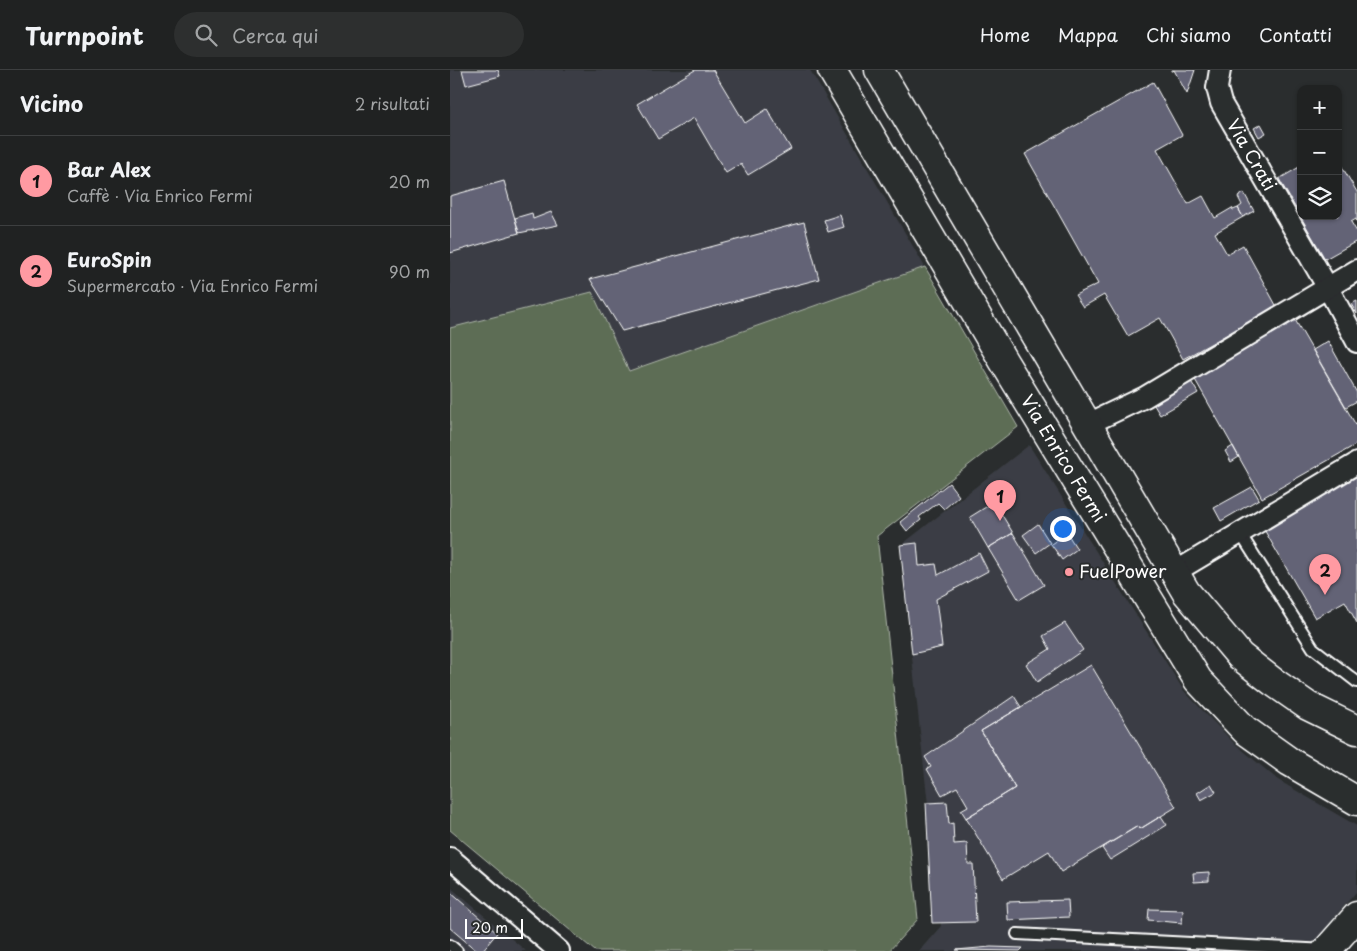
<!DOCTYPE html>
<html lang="it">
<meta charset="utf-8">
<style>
:root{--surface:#202222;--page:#2d2f2f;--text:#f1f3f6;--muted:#a2a4a5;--line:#3d3f40;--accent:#ff9aa2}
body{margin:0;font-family:"Playpen Sans",sans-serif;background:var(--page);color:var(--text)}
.controls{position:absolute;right:15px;top:15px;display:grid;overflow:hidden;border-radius:10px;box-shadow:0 1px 4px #0004}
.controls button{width:45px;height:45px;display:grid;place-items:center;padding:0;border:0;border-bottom:1px solid var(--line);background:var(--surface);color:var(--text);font:25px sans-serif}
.scale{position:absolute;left:15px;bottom:12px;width:58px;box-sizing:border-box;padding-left:5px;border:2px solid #fff;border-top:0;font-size:14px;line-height:18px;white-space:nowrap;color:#fff;-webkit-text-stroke:4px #2a2d2e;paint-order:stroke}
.you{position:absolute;left:612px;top:458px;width:18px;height:18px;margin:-12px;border:4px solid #fff;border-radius:50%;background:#1a73e8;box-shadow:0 0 0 8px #1a73e833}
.badge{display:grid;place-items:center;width:32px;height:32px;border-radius:50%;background:var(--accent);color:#111;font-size:16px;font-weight:700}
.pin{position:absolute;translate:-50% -41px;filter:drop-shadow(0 1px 2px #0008)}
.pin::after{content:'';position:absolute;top:26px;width:18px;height:15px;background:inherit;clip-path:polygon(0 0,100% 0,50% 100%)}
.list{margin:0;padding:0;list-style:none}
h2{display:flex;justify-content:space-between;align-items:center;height:65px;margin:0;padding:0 20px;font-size:21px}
h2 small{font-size:16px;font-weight:400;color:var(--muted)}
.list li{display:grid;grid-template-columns:32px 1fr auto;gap:15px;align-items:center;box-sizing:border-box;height:90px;padding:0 20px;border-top:1px solid var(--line)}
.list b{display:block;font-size:19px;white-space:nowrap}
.list p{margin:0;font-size:16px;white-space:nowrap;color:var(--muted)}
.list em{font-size:16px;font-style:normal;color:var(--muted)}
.icon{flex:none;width:28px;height:28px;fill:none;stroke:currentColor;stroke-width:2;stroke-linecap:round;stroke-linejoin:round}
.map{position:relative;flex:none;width:907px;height:881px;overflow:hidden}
header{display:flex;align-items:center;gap:30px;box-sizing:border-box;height:70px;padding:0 25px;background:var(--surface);border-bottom:1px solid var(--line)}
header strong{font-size:24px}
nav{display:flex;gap:28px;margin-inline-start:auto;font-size:18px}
.search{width:350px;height:45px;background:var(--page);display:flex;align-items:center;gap:12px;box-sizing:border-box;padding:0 18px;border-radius:28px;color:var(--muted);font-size:19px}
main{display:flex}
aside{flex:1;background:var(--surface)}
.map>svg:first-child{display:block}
</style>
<header>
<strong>Turnpoint</strong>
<div class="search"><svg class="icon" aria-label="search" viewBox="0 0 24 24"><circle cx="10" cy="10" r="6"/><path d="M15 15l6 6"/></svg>Cerca qui</div>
<nav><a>Home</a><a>Mappa</a><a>Chi siamo</a><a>Contatti</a></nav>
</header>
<main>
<aside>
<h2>Vicino<small>2 risultati</small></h2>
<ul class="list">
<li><span class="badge">1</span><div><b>Bar Alex</b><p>Caffè · Via Enrico Fermi</p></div><em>20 m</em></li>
<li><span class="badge">2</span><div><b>EuroSpin</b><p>Supermercato · Via Enrico Fermi</p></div><em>90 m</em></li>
</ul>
</aside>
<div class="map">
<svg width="907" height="881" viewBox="0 0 907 881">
<rect width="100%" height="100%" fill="#2a2d2e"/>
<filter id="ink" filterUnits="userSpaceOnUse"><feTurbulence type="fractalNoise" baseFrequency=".02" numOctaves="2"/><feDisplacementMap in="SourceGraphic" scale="10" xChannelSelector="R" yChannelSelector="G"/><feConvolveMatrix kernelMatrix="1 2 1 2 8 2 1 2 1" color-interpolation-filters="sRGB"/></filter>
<g filter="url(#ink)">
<path fill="#3b3e44" d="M 0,0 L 360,0 L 475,197 L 179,301 L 142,222 L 0,258 Z
M 579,375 L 734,621 L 783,672 L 828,710 L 907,756 L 907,821 L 856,881 L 469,881 L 491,856 L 450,476 Z
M 0,817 L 76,881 L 0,881 Z"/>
<path fill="#5d6d55" stroke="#aeb6aa" d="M 475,197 L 568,357 L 427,466 L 468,849 L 439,881 L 145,881 L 0,760 L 0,258 L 142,222 L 179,301 Z"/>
<path fill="#636476" stroke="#fff" d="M 12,0 L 48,0 L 50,6 L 16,15 Z
M 245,0 L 263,0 L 295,53 L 317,39 L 341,79 L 298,105 L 291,94 L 276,103 L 244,48 L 208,69 L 187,34 Z
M 722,0 L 745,0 L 737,24 L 724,0 L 722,2 Z
M 703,12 L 732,65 L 707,79 L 738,134 L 753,126 L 765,148 L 782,138 L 783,140 L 788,138 L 793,147 L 765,163 L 777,184 L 793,175 L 827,237 L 733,289 L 710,248 L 678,266 L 654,225 L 633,237 L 625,225 L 648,214 L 575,84 Z
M 811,54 L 816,63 L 809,67 L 804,58 Z
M 888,90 L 907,122 L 907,152 L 906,149 L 901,152 L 907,162 L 907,171 L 875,189 L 829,109 L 851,96 L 851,146 L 888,146 Z
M 54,111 L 69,163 L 0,183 L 0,126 Z
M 794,123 L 804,141 L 793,147 L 788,138 L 792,135 L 788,127 Z
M 101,142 L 108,155 L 69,163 L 65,148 L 82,143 L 83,149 Z
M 390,145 L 394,157 L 378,162 L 374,150 Z
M 354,152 L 369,209 L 172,261 L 140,209 Z
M 907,231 L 907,244 L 901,234 Z
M 844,248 L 907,357 L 907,374 L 812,428 L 743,306 Z
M 878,271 L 907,323 L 907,331 L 896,337 L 863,280 Z
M 739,308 L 748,323 L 710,345 L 701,330 Z
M 783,376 L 789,387 L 781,392 L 775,381 Z
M 907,402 L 907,553 L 895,531 L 865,548 L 812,456 Z
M 499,413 L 509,426 L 494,439 L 488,433 L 469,447 L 471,450 L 457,461 L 450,452 Z
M 802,417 L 809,429 L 771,451 L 764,438 Z
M 544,432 L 563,463 L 538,478 L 520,447 Z
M 588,454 L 600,473 L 586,483 L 573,465 Z
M 563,463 L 594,515 L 569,530 L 538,478 Z
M 617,463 L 627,479 L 612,490 L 601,474 Z
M 467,473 L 469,496 L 486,494 L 488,505 L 529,483 L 538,501 L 486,529 L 492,577 L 462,584 L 450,475 Z
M 615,553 L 633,580 L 587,612 L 576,594 L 600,579 L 593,566 Z
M 641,595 L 726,737 L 690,759 L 688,756 L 611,802 L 599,781 L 553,809 L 516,748 L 565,718 L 531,661 Z
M 564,626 L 571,637 L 531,661 L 565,718 L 516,748 L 511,740 L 518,736 L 507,717 L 492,725 L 477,699 L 481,697 L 475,687 Z
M 761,714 L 766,722 L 751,730 L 747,723 Z
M 497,732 L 499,754 L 503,753 L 504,774 L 517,773 L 518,794 L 523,794 L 526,852 L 482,853 L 476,733 Z
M 711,746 L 717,755 L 660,790 L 652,778 L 688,756 L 690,759 Z
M 759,802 L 759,811 L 744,812 L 743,803 Z
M 0,822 L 47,863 L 32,881 L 27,881 L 0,858 Z
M 618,830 L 619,847 L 558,850 L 557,832 Z
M 699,839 L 733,840 L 732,853 L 698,850 Z
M 541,877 L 573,878 L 570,881 L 506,880 Z"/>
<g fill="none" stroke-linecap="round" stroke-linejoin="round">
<g stroke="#fff" stroke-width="14">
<path id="lane" d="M 790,463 L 863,578 L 907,612
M 567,864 L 877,880
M 0,875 L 7,881"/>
</g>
<g stroke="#fff" stroke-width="24">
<g id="street">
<path id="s1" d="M 770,0 L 767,18 L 771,33 L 878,218 L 907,272"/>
<path d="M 638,354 L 695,327 L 907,200"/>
<path d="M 725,502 L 907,393"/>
<path d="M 0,788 L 109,881"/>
</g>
</g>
<g stroke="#fff" stroke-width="31">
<g id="secondary">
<path id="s2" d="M 382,0 L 554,292 L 748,610 L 795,660 L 840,692 L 907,731"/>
<path d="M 429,0 L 736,522 L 790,586 L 822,611 L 858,636 L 907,660"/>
<path d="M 876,881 L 907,846"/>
</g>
</g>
<use href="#lane" stroke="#2a2d2e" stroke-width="10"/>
<use href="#street" stroke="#2a2d2e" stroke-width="20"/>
<use href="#secondary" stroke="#2a2d2e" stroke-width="28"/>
</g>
</g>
<circle fill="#ff9aa2" stroke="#2a2d2e" stroke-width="2" cx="619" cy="502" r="5"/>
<g text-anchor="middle" stroke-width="4" stroke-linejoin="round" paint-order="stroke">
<g font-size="18" fill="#fff" stroke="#2a2d2e">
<text dy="6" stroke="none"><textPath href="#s1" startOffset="94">Via Crati</textPath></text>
<text dy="6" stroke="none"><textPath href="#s2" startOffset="452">Via Enrico Fermi</textPath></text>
</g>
<g font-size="18" fill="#fff" stroke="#2a2d2e" text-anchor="start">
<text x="629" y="508">FuelPower</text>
</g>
</g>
</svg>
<div class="controls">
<button>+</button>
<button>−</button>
<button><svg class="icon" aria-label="layers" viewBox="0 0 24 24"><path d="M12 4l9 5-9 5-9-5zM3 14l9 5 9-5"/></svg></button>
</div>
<div class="scale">20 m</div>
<div class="you"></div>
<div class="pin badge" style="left:550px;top:451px">1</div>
<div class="pin badge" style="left:875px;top:525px">2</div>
</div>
</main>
